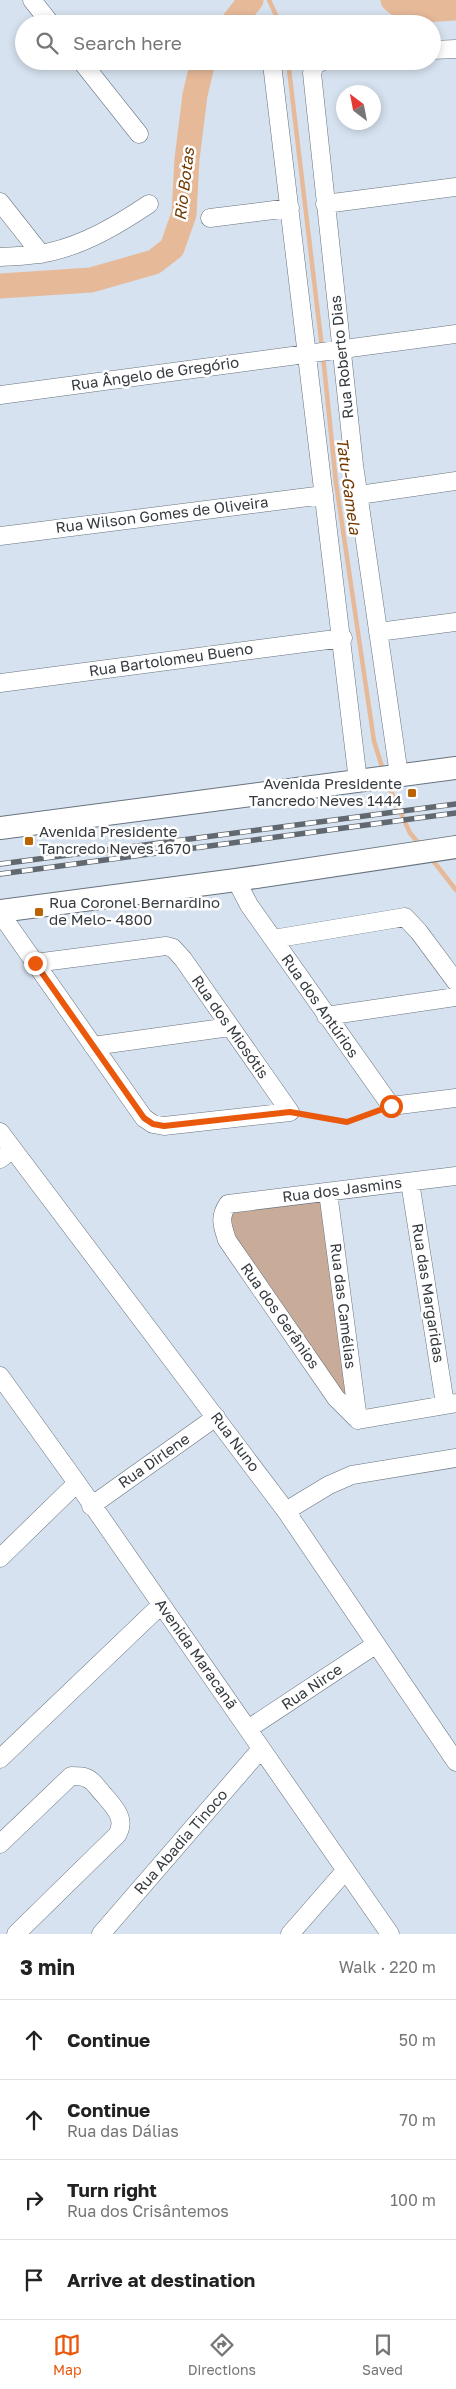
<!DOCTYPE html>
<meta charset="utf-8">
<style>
:root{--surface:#fff;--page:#f6f6f6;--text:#222;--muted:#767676;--line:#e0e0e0;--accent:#ea580c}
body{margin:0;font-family:"Golos Text",sans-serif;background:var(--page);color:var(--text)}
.compass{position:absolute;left:336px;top:85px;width:45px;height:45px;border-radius:50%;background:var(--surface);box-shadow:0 2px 8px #0003;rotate:328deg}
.stop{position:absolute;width:15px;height:15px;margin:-11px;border:4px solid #ea580c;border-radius:50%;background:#fff}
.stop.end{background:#ea580c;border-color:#fff;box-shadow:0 1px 5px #0008}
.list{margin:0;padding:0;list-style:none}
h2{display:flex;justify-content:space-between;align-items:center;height:65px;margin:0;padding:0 20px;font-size:21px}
h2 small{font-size:16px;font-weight:400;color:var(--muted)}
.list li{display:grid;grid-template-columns:32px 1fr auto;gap:15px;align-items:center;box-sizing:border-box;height:80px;padding:0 20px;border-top:1px solid var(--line)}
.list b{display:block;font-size:19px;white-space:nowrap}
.list p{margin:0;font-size:16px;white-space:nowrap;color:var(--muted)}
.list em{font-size:16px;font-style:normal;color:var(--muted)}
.icon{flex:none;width:28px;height:28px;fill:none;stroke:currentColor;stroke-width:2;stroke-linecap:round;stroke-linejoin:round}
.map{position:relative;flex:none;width:456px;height:1934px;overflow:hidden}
.search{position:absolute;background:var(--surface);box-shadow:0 2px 8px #0003;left:15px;right:15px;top:15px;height:55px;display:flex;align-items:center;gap:12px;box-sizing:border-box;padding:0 18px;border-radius:28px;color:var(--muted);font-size:19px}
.sheet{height:385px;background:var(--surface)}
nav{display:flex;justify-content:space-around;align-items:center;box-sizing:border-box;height:70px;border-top:1px solid var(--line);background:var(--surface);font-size:14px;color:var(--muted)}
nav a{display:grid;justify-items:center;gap:2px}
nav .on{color:var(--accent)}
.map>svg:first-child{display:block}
</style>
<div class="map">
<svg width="456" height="1934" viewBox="0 0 456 1934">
<rect width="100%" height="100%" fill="#d6e2ef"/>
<path fill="#c8ac99" d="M 325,1194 L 352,1415 L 232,1239 L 228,1204 Z"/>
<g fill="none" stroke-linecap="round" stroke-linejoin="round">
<path stroke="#e6b999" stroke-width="4.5" d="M 269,0 L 280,24
M 288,61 L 322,348
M 323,356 L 336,483 L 374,741 L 383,770
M 387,783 L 410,833 L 421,846
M 431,858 L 456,890"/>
<path stroke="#e6b999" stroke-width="25" d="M 393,0 L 407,11 L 456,8
M 232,24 L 251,0
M 0,286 L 91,280 L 154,262 L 172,248 L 184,214 L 187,159 L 195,95 L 203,61"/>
<g stroke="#68737f" stroke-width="19">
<path id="minor" d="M 32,0 L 51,24
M 432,50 L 456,49
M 81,61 L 139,134
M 323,61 L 315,65 L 312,73 L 354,465 L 399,775
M 272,64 L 358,781
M 0,202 L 41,254
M 325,204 L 456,187
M 210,218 L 290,208
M 0,257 C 16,256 33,256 50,252 C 86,244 119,224 149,204
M 0,395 L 456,334
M 359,495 L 456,481
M 0,536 L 324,495
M 378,632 L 456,622
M 0,683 L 343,638
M 236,880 L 249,905 L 391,1106 L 456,1098
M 0,913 L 14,933 L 144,1118 L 153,1124 L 164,1126 L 290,1112 L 183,959 L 173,948 L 166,946 L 35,963
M 273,939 L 405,917 L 419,932 L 456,982
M 326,1016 L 456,997
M 93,1046 L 230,1027
M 0,1132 L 286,1511 L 456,1762
M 0,1159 L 13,1149
M 410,1182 L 445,1404
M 328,1192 L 358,1420
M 0,1376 L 77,1483 L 390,1934
M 358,1420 L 336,1398 L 227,1240 C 222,1225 219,1217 228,1204 L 456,1176
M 358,1420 L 456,1403
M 91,1506 L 216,1417
M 286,1511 L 329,1485 L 352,1475 L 456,1458
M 0,1558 L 77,1483
M 248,1729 L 375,1645
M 0,1759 L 161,1605
M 0,1844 L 71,1776 C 78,1776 85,1776 90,1780 C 95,1783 99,1790 104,1795 C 114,1807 127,1819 117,1835 L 16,1934
M 101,1934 L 261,1749
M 290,1934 L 345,1871"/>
</g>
<g stroke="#68737f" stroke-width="24">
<path id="major" d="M 0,828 L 456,768
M 0,911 L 236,880 L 456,847"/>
</g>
<path stroke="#98a1ab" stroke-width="2.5" stroke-dasharray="2.5 4" stroke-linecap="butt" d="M 304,1115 L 347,1122 L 378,1111"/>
<use href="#minor" stroke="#fff" stroke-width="18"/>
<use href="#major" stroke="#fff" stroke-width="22"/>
<g stroke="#61686f" stroke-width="5.5">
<path id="rail" d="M 0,864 L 456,804
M 0,874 L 456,813"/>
</g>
<use href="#rail" stroke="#fff" stroke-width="4" stroke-dasharray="11" stroke-linecap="butt"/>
</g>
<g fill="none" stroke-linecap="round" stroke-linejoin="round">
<path stroke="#ea580c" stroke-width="6" d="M 35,963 L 144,1118 L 153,1124 L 164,1126 L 290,1112 L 347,1122 L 391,1106"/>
</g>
<g fill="#bc6301" stroke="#fff" stroke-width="2">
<rect x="407" y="788" width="10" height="10" rx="2.5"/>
<rect x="24" y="836" width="10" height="10" rx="2.5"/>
<rect x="34" y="907" width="10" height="10" rx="2.5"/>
</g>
<g text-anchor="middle" stroke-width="5" stroke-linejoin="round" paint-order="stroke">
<g font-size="15" fill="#363b40" stroke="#fff">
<text transform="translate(342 357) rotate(-96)" y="5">Rua Roberto Dias</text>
<text transform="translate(155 374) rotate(-8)" y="5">Rua Ângelo de Gregório</text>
<text transform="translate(162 515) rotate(-7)" y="5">Rua Wilson Gomes de Oliveira</text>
<text transform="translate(171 660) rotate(-8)" y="5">Rua Bartolomeu Bueno</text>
<text transform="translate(320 1006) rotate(55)" y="5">Rua dos Antúrios</text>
<text transform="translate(230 1027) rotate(55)" y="5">Rua dos Miosótis</text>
<text transform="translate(342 1190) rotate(-7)" y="5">Rua dos Jasmins</text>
<text transform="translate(428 1293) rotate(81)" y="5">Rua das Margaridas</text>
<text transform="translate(343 1306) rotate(83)" y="5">Rua das Camélias</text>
<text transform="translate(280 1316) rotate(55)" y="5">Rua dos Gerânios</text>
<text transform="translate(235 1442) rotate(53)" y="5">Rua Nuno</text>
<text transform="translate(154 1461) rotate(-35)" y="5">Rua Dirlene</text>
<text transform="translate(196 1654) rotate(55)" y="5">Avenida Maracanã</text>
<text transform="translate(312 1687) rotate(-34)" y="5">Rua Nirce</text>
<text transform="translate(181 1842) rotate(-49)" y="5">Rua Abadia Tinoco</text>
</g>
<g font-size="15" fill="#363b40" stroke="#fff" text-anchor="start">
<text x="402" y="789" text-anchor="end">Avenida Presidente<tspan x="402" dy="17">Tancredo Neves 1444</tspan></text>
<text x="39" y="837">Avenida Presidente<tspan x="39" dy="17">Tancredo Neves 1670</tspan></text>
<text x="49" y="908">Rua Coronel Bernardino<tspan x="49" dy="17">de Melo- 4800</tspan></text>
</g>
<g font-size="16" font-style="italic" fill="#713901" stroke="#fff">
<text transform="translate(184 184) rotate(-83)" y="6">Rio Botas</text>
<text transform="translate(349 486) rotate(82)" y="6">Tatu-Gamela</text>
</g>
</g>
</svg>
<svg class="compass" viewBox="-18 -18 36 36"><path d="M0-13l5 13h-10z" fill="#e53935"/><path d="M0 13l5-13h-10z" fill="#767676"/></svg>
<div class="stop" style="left:391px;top:1106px"></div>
<div class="stop end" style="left:35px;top:963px"></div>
<div class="search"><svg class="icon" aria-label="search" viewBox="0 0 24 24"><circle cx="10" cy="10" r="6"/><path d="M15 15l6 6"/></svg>Search here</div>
</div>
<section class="sheet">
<h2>3 min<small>Walk · 220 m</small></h2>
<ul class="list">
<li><svg class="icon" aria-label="ahead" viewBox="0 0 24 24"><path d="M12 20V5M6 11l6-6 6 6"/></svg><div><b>Continue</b></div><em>50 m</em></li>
<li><svg class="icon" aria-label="ahead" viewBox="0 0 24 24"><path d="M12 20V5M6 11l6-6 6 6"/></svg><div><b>Continue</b><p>Rua das Dálias</p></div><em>70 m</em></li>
<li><svg class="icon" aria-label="right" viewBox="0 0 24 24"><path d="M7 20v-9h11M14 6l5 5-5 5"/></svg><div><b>Turn right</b><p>Rua dos Crisântemos</p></div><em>100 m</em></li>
<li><svg class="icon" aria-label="arrive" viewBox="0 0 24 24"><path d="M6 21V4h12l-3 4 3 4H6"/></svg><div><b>Arrive at destination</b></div></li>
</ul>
</section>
<nav>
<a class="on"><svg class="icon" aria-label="map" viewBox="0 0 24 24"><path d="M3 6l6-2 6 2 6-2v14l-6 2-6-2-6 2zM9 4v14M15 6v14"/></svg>Map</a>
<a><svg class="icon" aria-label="directions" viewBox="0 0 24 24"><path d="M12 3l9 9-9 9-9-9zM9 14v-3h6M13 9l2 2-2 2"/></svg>Directions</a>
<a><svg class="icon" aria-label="saved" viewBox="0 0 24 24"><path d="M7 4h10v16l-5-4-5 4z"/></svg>Saved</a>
</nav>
